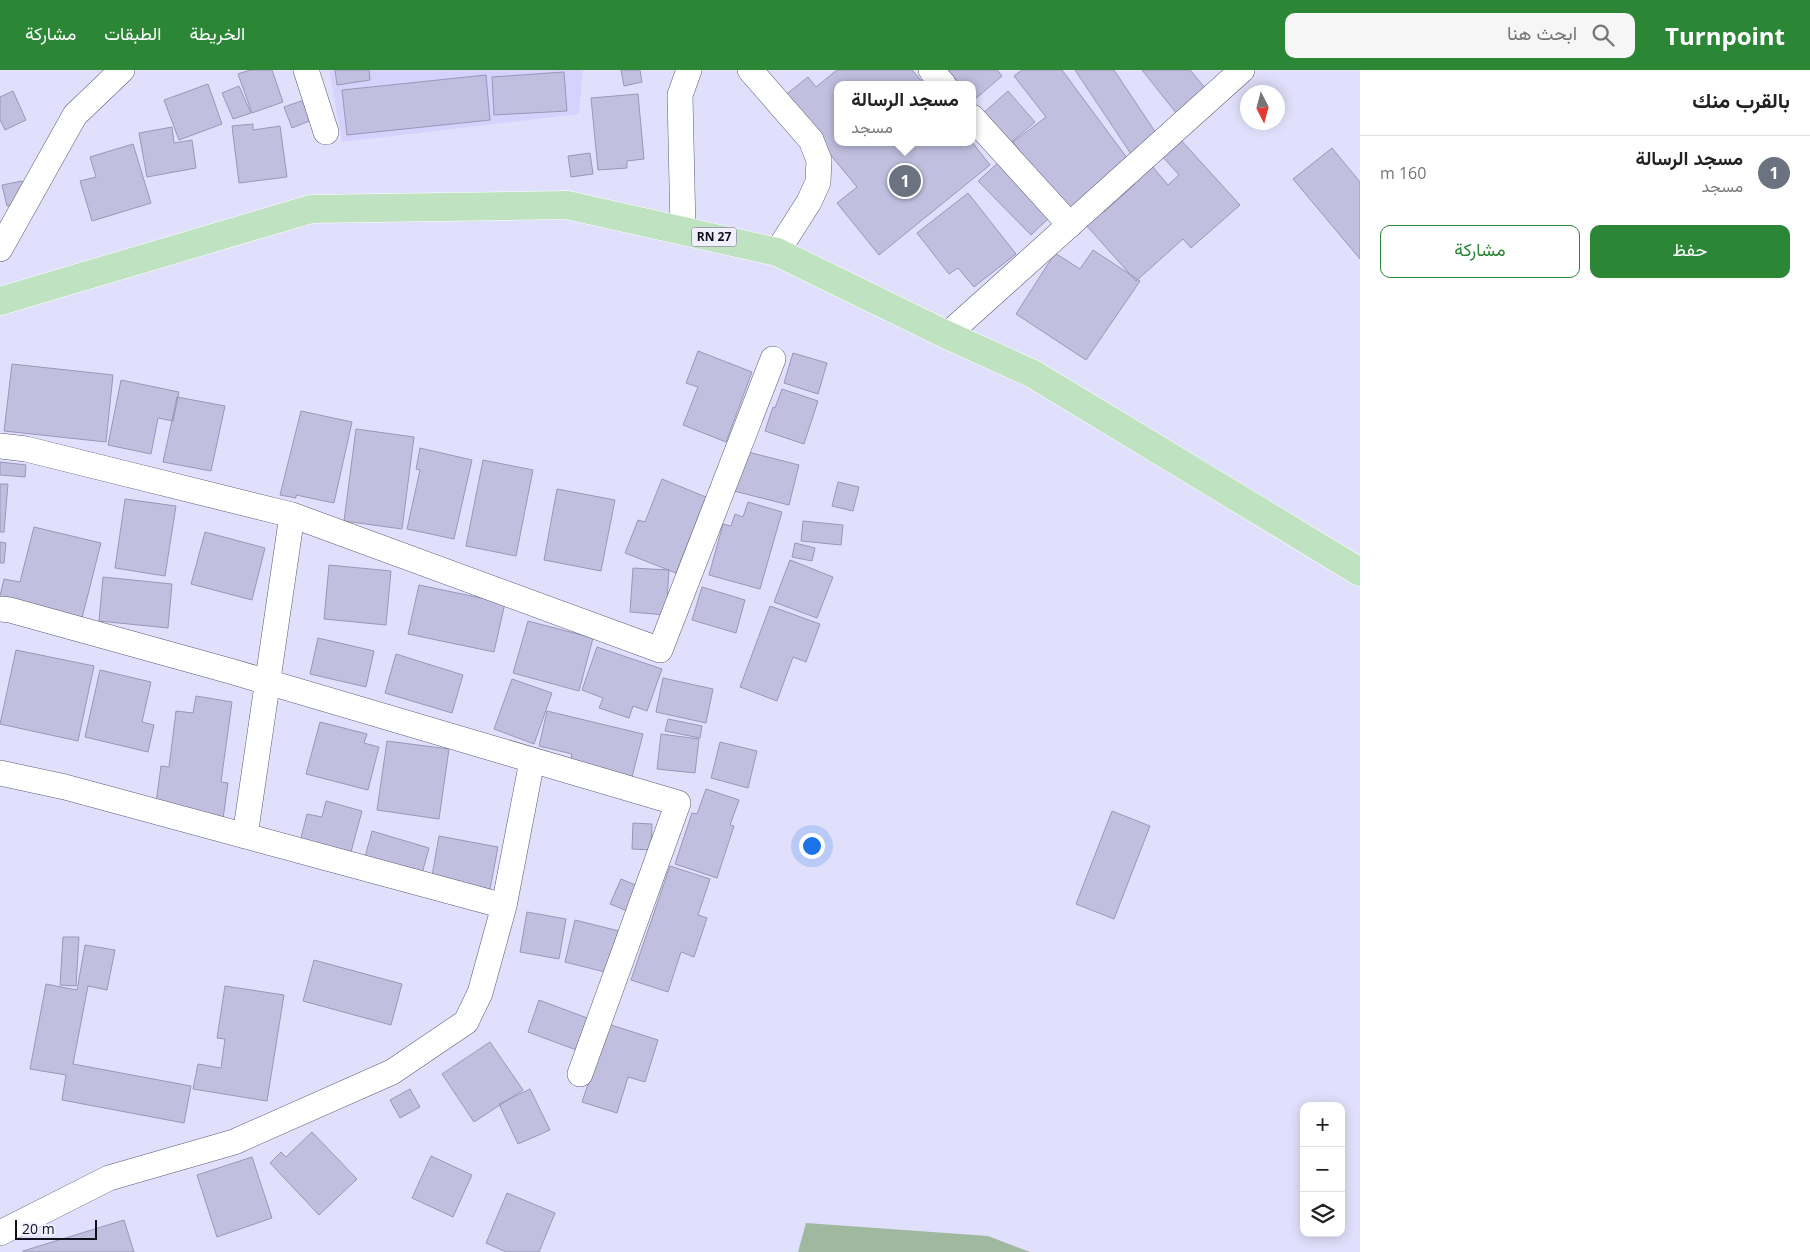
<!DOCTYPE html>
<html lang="ar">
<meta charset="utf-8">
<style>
:root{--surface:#fff;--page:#f6f6f6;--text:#222;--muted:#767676;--line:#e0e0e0;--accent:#2b8636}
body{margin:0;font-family:"Open Sans",Vazirmatn,sans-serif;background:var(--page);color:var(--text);direction:rtl}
.controls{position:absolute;right:15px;bottom:15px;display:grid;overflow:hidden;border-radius:10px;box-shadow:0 2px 12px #0003}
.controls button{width:45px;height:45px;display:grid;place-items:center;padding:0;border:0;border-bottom:1px solid var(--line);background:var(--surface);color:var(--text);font:25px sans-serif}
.compass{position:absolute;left:1240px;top:15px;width:45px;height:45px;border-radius:50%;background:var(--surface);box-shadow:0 2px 12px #0003;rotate:174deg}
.scale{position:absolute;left:15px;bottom:12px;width:82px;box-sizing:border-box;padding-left:5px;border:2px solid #100f1b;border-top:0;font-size:14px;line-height:18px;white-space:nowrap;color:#100f1b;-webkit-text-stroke:4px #f0effe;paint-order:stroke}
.you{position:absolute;left:811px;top:775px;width:18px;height:18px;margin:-12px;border:4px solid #fff;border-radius:50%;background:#1a73e8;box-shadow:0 0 0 8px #1a73e833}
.badge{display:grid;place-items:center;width:32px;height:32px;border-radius:50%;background:var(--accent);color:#fff;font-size:16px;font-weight:700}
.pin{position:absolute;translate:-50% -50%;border:2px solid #fff;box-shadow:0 1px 5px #0006}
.popup{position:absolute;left:834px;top:11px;width:142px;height:65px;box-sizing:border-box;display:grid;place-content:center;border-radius:10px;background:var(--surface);filter:drop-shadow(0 1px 4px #0005);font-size:16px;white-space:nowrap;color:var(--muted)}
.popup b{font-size:19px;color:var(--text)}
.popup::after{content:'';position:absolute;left:50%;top:100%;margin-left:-10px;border:10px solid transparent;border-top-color:var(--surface)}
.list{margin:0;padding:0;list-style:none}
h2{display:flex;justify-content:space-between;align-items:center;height:65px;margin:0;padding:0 20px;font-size:21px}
h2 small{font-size:16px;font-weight:400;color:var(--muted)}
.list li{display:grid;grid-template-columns:32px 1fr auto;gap:15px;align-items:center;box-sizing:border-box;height:75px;padding:0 20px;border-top:1px solid var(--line)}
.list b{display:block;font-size:19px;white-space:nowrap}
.list p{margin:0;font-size:16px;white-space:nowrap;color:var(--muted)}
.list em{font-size:16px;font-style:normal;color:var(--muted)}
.actions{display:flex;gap:10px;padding:15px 20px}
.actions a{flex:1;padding:11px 0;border:1px solid var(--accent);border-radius:10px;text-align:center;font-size:18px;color:var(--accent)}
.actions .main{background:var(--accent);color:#fff}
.icon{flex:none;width:28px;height:28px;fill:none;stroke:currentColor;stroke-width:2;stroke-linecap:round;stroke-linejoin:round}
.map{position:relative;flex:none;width:1360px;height:1182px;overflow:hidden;direction:ltr}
header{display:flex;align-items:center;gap:30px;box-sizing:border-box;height:70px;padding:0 25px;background:var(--accent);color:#fff}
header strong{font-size:24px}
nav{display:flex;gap:28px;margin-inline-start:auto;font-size:18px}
.search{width:350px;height:45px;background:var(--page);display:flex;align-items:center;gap:12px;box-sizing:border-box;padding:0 18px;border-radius:10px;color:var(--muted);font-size:19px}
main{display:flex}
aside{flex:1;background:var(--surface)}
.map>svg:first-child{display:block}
</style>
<header>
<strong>Turnpoint</strong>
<div class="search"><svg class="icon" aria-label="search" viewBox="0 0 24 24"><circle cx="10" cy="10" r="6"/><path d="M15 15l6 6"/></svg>ابحث هنا</div>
<nav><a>الخريطة</a><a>الطبقات</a><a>مشاركة</a></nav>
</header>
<main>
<aside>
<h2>بالقرب منك<small></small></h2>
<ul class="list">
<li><span class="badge" style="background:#6b7280">1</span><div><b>مسجد الرسالة</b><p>مسجد</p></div><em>160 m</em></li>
</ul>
<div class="actions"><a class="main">حفظ</a><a>مشاركة</a></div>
</aside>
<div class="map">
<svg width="1360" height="1182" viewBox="0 0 1360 1182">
<rect width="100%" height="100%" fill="#e1e0fc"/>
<path fill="#d5d3fd" d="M 329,0 L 583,0 L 579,44 L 342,72 Z"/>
<path fill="#9fb89f" d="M 806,1153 L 988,1166 L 1030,1182 L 798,1182 Z"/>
<path fill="#c0bfdf" stroke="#9997b8" d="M 250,0 L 272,0 L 283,32 L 252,43 L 238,4 Z
M 335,0 L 369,0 L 370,10 L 337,15 Z
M 621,0 L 640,0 L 642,12 L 624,16 Z
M 837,0 L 912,0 L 925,15 L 838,15 L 838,72 L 972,72 L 990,95 L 879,185 L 837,133 L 857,117 L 783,27 L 808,7 L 816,17 Z
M 948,0 L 997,0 L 1002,6 L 974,30 L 972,28 L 972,15 L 961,15 Z
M 1022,0 L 1062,0 L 1133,96 L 1066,142 L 1013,72 L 1046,47 L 1014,6 Z
M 1075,0 L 1114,0 L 1162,72 L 1135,90 Z
M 1142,0 L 1190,0 L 1207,20 L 1177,44 Z
M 564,2 L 567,41 L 494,45 L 492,7 Z
M 486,5 L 490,50 L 347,65 L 342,20 Z
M 208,14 L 222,54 L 179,70 L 164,30 Z
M 239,16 L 251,43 L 233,49 L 222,23 Z
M 13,21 L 26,50 L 5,60 L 0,50 L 0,27 Z
M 1008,21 L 1035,52 L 1008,75 L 981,45 Z
M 638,24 L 644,89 L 627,91 L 627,98 L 598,100 L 591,28 Z
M 304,30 L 312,50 L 292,58 L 284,37 Z
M 253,54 L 253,60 L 280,56 L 287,107 L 239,113 L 232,56 Z
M 172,57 L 174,73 L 192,70 L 196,98 L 147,107 L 139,63 Z
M 1180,69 L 1240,135 L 1191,178 L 1183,169 L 1136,211 L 1086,155 L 1102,140 L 1104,142 L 1135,114 L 1133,112 L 1152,96 L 1168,115 L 1179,105 L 1161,85 Z
M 133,74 L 151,133 L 92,151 L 80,111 L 96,107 L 90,87 Z
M 1332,78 L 1360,112 L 1360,189 L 1293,109 Z
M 590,83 L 593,104 L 571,107 L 568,86 Z
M 999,92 L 1051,146 L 1031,165 L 978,111 Z
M 22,111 L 27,132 L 7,136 L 2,115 Z
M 968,123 L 1016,184 L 974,217 L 958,198 L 949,204 L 917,163 Z
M 1093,180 L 1140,211 L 1086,290 L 1016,244 L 1055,183 L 1080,199 Z
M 698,281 L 752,302 L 726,372 L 683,355 L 698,317 L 686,313 Z
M 793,283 L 827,293 L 818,324 L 784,313 Z
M 12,294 L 113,305 L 106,372 L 4,361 Z
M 121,310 L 179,322 L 173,351 L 158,348 L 151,384 L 108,375 Z
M 782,319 L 818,331 L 804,374 L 765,361 L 773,337 L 775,338 Z
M 177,327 L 225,336 L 211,401 L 163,392 Z
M 301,341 L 352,352 L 334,433 L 296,425 L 296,428 L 280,425 Z
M 356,359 L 414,367 L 402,459 L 344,451 Z
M 420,378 L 472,390 L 454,469 L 407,459 L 420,400 L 416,399 Z
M 744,381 L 799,395 L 789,435 L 734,421 Z
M 483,390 L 533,400 L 516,486 L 466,476 Z
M 0,392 L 26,395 L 25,407 L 0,405 Z
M 662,409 L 706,427 L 676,503 L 625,483 L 638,450 L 645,452 Z
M 838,412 L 859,417 L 853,441 L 832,436 Z
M 0,414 L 8,414 L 4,462 L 0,462 Z
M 557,419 L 615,430 L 601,501 L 544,490 Z
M 125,429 L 176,436 L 165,506 L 115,498 Z
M 748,432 L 782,442 L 760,519 L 709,505 L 723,454 L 731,456 L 735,444 L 743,447 Z
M 803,451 L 843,455 L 841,475 L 801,471 Z
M 34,457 L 101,473 L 80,556 L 0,536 L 0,526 L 4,509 L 20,512 Z
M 205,462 L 265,478 L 252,530 L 191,514 Z
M 0,472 L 6,473 L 4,493 L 0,493 Z
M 795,473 L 815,478 L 812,491 L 792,487 Z
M 790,490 L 833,507 L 817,548 L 774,532 Z
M 329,495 L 391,501 L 386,555 L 324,549 Z
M 633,498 L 669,500 L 666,545 L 630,542 Z
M 103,507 L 172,514 L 168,558 L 99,551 Z
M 419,515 L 505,533 L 494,582 L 408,564 Z
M 702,517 L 745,530 L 736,563 L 692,550 Z
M 770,536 L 820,554 L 806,592 L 793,587 L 777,631 L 740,617 Z
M 528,551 L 593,568 L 579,621 L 513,603 Z
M 318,568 L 374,581 L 366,617 L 310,604 Z
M 597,577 L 662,599 L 647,641 L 633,636 L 629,648 L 599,638 L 603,628 L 582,620 Z
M 16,580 L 94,596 L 78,671 L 0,654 Z
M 396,584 L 463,605 L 452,643 L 385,623 Z
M 100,600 L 151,612 L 142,652 L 154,655 L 148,682 L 85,667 Z
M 663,608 L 713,619 L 706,653 L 656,642 Z
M 512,609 L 552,623 L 534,674 L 494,659 Z
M 196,626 L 232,632 L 221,712 L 228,713 L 222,756 L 154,747 L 161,696 L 169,697 L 176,641 L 193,643 Z
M 547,641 L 643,664 L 632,707 L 570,692 L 572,684 L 539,676 Z
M 668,649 L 702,656 L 700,668 L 665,661 Z
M 320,652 L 367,664 L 364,673 L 379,677 L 368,720 L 306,704 Z
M 661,664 L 699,669 L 695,703 L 657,699 Z
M 387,671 L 449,679 L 439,749 L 377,740 Z
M 720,672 L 757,681 L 748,718 L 711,708 Z
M 706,719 L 739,730 L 730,755 L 734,756 L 717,808 L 675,794 L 692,743 L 697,744 Z
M 326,731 L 362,741 L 348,793 L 298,780 L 307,744 L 322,747 Z
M 1112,741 L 1150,756 L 1114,849 L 1076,834 Z
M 633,753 L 652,754 L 651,780 L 632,779 Z
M 372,761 L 429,778 L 418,818 L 359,809 Z
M 439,766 L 498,777 L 490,819 L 467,815 L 430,817 Z
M 670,796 L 710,809 L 698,845 L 707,848 L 694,887 L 681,882 L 668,922 L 631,910 Z
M 621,809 L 638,816 L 627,841 L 610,834 Z
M 527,842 L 566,849 L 559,889 L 520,882 Z
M 575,850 L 619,861 L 609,903 L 565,892 Z
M 63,867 L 79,867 L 76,916 L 60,915 Z
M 85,875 L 115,880 L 107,920 L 88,916 L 73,994 L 191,1016 L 184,1053 L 62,1030 L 66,1005 L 30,999 L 46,914 L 77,920 Z
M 314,890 L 402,914 L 391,955 L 303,931 Z
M 225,916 L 284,925 L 267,1031 L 193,1019 L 198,994 L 221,998 L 225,969 L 217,968 Z
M 539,930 L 590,949 L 579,981 L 528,962 Z
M 608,954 L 658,970 L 645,1012 L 628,1007 L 617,1043 L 582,1032 Z
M 490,972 L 523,1020 L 474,1052 L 442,1004 Z
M 410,1019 L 420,1037 L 400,1048 L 390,1030 Z
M 530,1019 L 550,1060 L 518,1074 L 499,1034 Z
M 312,1062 L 357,1109 L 319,1145 L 270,1093 L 281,1082 L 286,1087 Z
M 431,1086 L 472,1105 L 453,1147 L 412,1128 Z
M 252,1087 L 272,1148 L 217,1167 L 197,1105 Z
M 507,1123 L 555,1143 L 539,1182 L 506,1182 L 486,1173 Z
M 124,1150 L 134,1182 L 23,1182 L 23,1181 Z"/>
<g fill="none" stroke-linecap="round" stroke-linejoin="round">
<g stroke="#5b5977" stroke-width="26">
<path id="street" d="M 306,0 L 326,62
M 750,0 L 811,70 L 819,90 L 818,112 L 809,132 L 777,182
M 931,0 L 944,15
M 972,47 L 1070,155
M 683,160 L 680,25 L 689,0
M 0,179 L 75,45 L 122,0
M 947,265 L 1242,0
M 0,376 L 26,379 L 292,445 L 660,580 L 773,289
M 0,539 L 10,540 L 230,601 L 678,733 L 580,1004
M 0,703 L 65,717 L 504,836
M 245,766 L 292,445
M 0,1163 L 109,1108 L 234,1072 L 392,1002 L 466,952 L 480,923 L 504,836 L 532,691"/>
</g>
<g stroke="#fff" stroke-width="29">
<path id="primary" d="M 0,231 L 311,139 L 567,135 L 777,182 L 947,265 L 1033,304 L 1360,502"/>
</g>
<use href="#street" stroke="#fff" stroke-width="25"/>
<use href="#primary" stroke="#bfe3c1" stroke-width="28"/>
</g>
<g text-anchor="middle" stroke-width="4.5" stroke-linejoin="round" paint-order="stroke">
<rect fill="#f0effe" stroke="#53525f" stroke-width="1" x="691.5" y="157.5" width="45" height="19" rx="4"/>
<g font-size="12" font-weight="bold" fill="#100f1b">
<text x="714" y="171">RN 27</text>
</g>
</g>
</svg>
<div class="controls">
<button>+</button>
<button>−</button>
<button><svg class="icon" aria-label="layers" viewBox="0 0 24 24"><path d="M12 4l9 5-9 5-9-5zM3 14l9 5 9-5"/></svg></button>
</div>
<svg class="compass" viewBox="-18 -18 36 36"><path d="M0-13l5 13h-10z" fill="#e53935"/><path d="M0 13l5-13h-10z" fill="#767676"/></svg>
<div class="scale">20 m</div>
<div class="you"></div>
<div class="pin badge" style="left:905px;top:111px;background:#6b7280">1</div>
<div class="popup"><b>مسجد الرسالة</b>مسجد</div>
</div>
</main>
